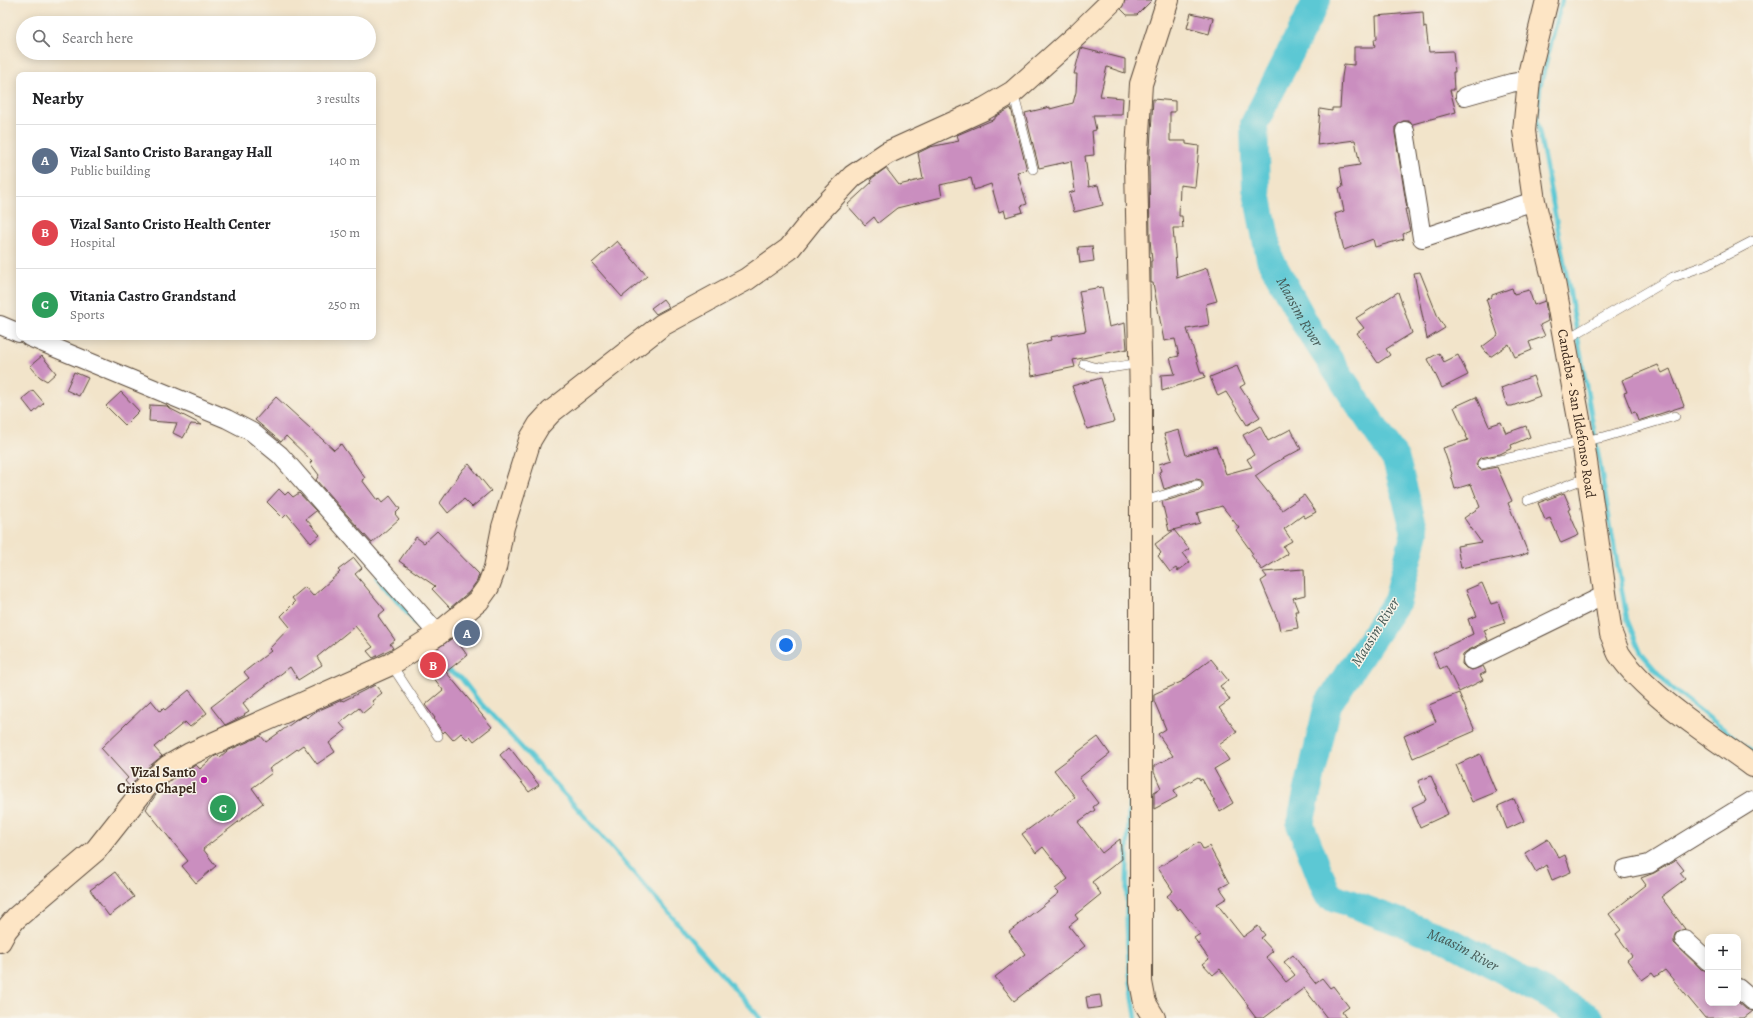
<!DOCTYPE html>
<meta charset="utf-8">
<style>
:root{--surface:#fff;--page:#f6f6f6;--text:#202124;--muted:#757577;--line:#e0e0e0;--accent:#b5179e}
body{margin:0;font-family:Alegreya,serif;background:var(--page);color:var(--text)}
.controls{position:absolute;right:12px;bottom:12px;display:grid;overflow:hidden;border-radius:8px;box-shadow:0 2px 10px #0003}
.controls button{width:36px;height:36px;display:grid;place-items:center;padding:0;border:0;border-bottom:1px solid var(--line);background:var(--surface);color:var(--text);font:20px sans-serif}
.you{position:absolute;left:786px;top:645px;width:14px;height:14px;margin:-10px;border:3px solid #fff;border-radius:50%;background:#1a73e8;box-shadow:0 0 0 6px #1a73e833}
.badge{display:grid;place-items:center;width:26px;height:26px;border-radius:50%;background:var(--accent);color:#fff;font-size:13px;font-weight:700}
.pin{position:absolute;translate:-50% -50%;border:2px solid #fff;box-shadow:0 1px 4px #0006}
.list{margin:0;padding:0;list-style:none}
h2{display:flex;justify-content:space-between;align-items:center;height:52px;margin:0;padding:0 16px;font-size:17px}
h2 small{font-size:13px;font-weight:400;color:var(--muted)}
.list li{display:grid;grid-template-columns:26px 1fr auto;gap:12px;align-items:center;box-sizing:border-box;height:72px;padding:0 16px;border-top:1px solid var(--line)}
.list b{display:block;font-size:15px;white-space:nowrap}
.list p{margin:0;font-size:13px;white-space:nowrap;color:var(--muted)}
.list em{font-size:13px;font-style:normal;color:var(--muted)}
.icon{flex:none;width:22px;height:22px;fill:none;stroke:currentColor;stroke-width:2;stroke-linecap:round;stroke-linejoin:round}
.map{position:relative;flex:none;width:1753px;height:1018px;overflow:hidden}
.search{position:absolute;background:var(--surface);box-shadow:0 2px 10px #0003;left:16px;top:16px;width:360px;height:44px;display:flex;align-items:center;gap:10px;box-sizing:border-box;padding:0 14px;border-radius:22px;color:var(--muted);font-size:15px}
.panel{position:absolute;background:var(--surface);box-shadow:0 2px 10px #0003;left:16px;top:72px;width:360px;height:268px;border-radius:8px}
.map>svg:first-child{display:block}
</style>
<div class="map">
<svg width="1753" height="1018" viewBox="0 0 1753 1018">
<rect width="100%" height="100%" fill="#f7f3e8"/>
<filter id="ink" filterUnits="userSpaceOnUse"><feTurbulence type="fractalNoise" baseFrequency=".025" numOctaves="2"/><feDisplacementMap in="SourceGraphic" scale="8" xChannelSelector="R" yChannelSelector="G"/><feConvolveMatrix kernelMatrix="1 2 1 2 8 2 1 2 1" color-interpolation-filters="sRGB"/></filter>
<filter id="wash" filterUnits="userSpaceOnUse"><feTurbulence type="fractalNoise" baseFrequency=".012" numOctaves="4" result="noise"/><feDisplacementMap in="SourceGraphic" scale="16" xChannelSelector="R" yChannelSelector="G"/><feGaussianBlur stdDeviation="0.9" result="paint"/><feColorMatrix in="noise" values="0 0 0 0 0 0 0 0 0 0 0 0 0 0 0 0 0 1.4 0 .05"/><feComposite in="paint" operator="in"/></filter>
<g filter="url(#wash)">
<rect width="100%" height="100%" fill="#f2e4ca"/>
<g fill="none" stroke-linecap="round" stroke-linejoin="round">
<path stroke="#5cc8d4" stroke-width="4.5" d="M 1562,0 L 1540,87 L 1537,120 L 1570,293 L 1627,619 L 1641,653 L 1670,687 L 1753,752
M 377,578 L 426,635
M 445,666 L 450,672 L 461,678 L 478,700 L 579,810 L 760,1018
M 1130,778 C 1128,858 1121,939 1136,1018"/>
<path stroke="#5cc8d4" stroke-width="28" id="s1" d="M 1317,0 L 1254,124 L 1256,188 L 1270,259 L 1306,325 L 1396,460 L 1415,532 L 1397,601 L 1328,704 L 1300,824 L 1328,895 L 1450,941 L 1590,1018"/>
</g>
<g id="blocks">
<path fill="#ca8ebf" d="M 1125,0 L 1152,0 L 1137,15 L 1127,15 L 1121,9 Z
M 1423,12 L 1424,28 L 1426,27 L 1429,52 L 1453,51 L 1455,72 L 1453,72 L 1454,90 L 1450,90 L 1456,112 L 1413,124 L 1408,121 L 1403,121 L 1395,127 L 1395,133 L 1407,209 L 1405,209 L 1410,231 L 1403,234 L 1404,239 L 1375,247 L 1373,239 L 1344,250 L 1335,214 L 1344,211 L 1339,188 L 1343,187 L 1340,168 L 1360,165 L 1355,140 L 1317,145 L 1320,109 L 1332,111 L 1332,108 L 1340,108 L 1342,77 L 1344,64 L 1354,65 L 1354,47 L 1375,47 L 1374,39 L 1377,39 L 1376,16 Z
M 1191,13 L 1213,18 L 1209,34 L 1187,28 Z
M 1081,48 L 1125,59 L 1125,73 L 1107,67 L 1100,96 L 1123,98 L 1122,115 L 1093,115 L 1096,130 L 1092,131 L 1094,155 L 1085,156 L 1089,187 L 1098,185 L 1103,205 L 1074,212 L 1069,193 L 1075,191 L 1071,161 L 1039,168 L 1025,113 L 1050,107 L 1050,109 L 1073,103 L 1076,92 L 1077,74 L 1074,74 Z
M 1153,99 L 1175,101 L 1175,112 L 1170,112 L 1170,141 L 1186,141 L 1186,144 L 1199,146 L 1195,187 L 1180,185 L 1179,216 L 1182,216 L 1183,228 L 1173,228 L 1177,278 L 1207,268 L 1217,301 L 1206,304 L 1209,325 L 1187,329 L 1201,373 L 1204,373 L 1205,377 L 1162,391 L 1161,375 L 1175,374 L 1170,358 L 1179,356 L 1175,339 L 1164,341 L 1153,283 L 1151,283 L 1151,261 L 1152,261 L 1150,239 L 1149,166 Z
M 1011,108 L 1027,170 L 1017,172 L 1027,204 L 1021,206 L 1023,212 L 1006,217 L 1004,210 L 999,212 L 991,184 L 974,190 L 971,178 L 940,185 L 942,197 L 897,208 L 878,223 L 874,217 L 865,225 L 847,205 L 872,182 L 871,179 L 886,168 L 899,185 L 923,179 L 918,153 L 930,147 L 959,141 L 957,135 L 995,119 L 995,117 Z
M 617,241 L 647,276 L 622,297 L 592,263 Z
M 1092,246 L 1094,261 L 1080,263 L 1078,247 Z
M 1420,272 L 1438,317 L 1445,328 L 1427,339 L 1414,273 Z
M 1102,287 L 1109,327 L 1125,323 L 1127,349 L 1073,360 L 1075,367 L 1032,376 L 1026,346 L 1051,340 L 1050,337 L 1086,331 L 1079,291 Z
M 1512,288 L 1514,294 L 1529,290 L 1534,305 L 1545,301 L 1548,321 L 1540,325 L 1545,336 L 1529,342 L 1532,350 L 1515,357 L 1509,344 L 1490,357 L 1482,347 L 1498,335 L 1486,299 L 1492,297 L 1492,295 Z
M 1398,292 L 1412,333 L 1386,349 L 1390,355 L 1378,363 L 1357,333 L 1364,328 L 1356,318 Z
M 663,299 L 669,307 L 656,314 L 651,308 Z
M 1439,353 L 1444,362 L 1458,355 L 1468,375 L 1442,388 L 1428,359 Z
M 42,356 L 56,373 L 47,381 L 40,377 L 30,366 Z
M 1658,365 L 1662,373 L 1670,369 L 1684,406 L 1638,421 L 1635,412 L 1632,413 L 1624,393 L 1627,392 L 1622,380 Z
M 1237,366 L 1245,384 L 1240,387 L 1260,417 L 1247,425 L 1226,392 L 1218,396 L 1210,377 Z
M 74,372 L 88,378 L 79,396 L 66,390 Z
M 1533,376 L 1540,396 L 1512,406 L 1507,406 L 1501,388 Z
M 1101,378 L 1114,422 L 1087,429 L 1072,386 Z
M 33,390 L 44,403 L 33,413 L 22,399 Z
M 121,392 L 139,411 L 125,425 L 106,406 Z
M 276,397 L 334,450 L 341,444 L 365,478 L 362,480 L 377,500 L 378,498 L 382,503 L 390,496 L 400,509 L 395,514 L 399,519 L 372,543 L 316,480 L 319,475 L 310,463 L 312,461 L 286,436 L 281,442 L 255,420 Z
M 1476,397 L 1489,426 L 1501,422 L 1506,433 L 1526,426 L 1530,437 L 1511,445 L 1512,448 L 1500,454 L 1480,458 L 1478,460 L 1476,465 L 1481,470 L 1497,467 L 1512,501 L 1508,503 L 1528,553 L 1520,556 L 1461,568 L 1457,546 L 1481,542 L 1464,518 L 1480,507 L 1471,484 L 1455,489 L 1451,475 L 1452,474 L 1443,448 L 1468,440 L 1466,436 L 1467,436 L 1454,407 Z
M 150,405 L 167,406 L 169,408 L 202,425 L 191,424 L 183,438 L 173,433 L 177,423 L 149,421 Z
M 1260,426 L 1268,441 L 1291,429 L 1301,449 L 1273,464 L 1255,476 L 1282,510 L 1304,495 L 1316,512 L 1305,518 L 1303,515 L 1284,529 L 1292,541 L 1283,546 L 1288,554 L 1262,570 L 1251,555 L 1253,554 L 1236,530 L 1239,528 L 1222,506 L 1197,513 L 1200,523 L 1169,531 L 1162,502 L 1199,491 L 1203,487 L 1203,484 L 1201,480 L 1196,479 L 1164,489 L 1159,472 L 1161,471 L 1159,464 L 1172,460 L 1164,434 L 1179,430 L 1186,455 L 1216,446 L 1226,474 L 1252,467 L 1247,459 L 1254,455 L 1243,435 Z
M 469,464 L 491,491 L 472,507 L 464,499 L 448,513 L 440,503 L 463,469 Z
M 279,489 L 285,495 L 288,492 L 293,497 L 299,493 L 316,511 L 306,519 L 320,535 L 311,543 L 287,514 L 283,518 L 267,502 Z
M 1564,493 L 1571,509 L 1568,510 L 1579,535 L 1561,543 L 1550,518 L 1545,520 L 1538,503 Z
M 1174,530 L 1189,549 L 1183,553 L 1190,562 L 1178,571 L 1176,568 L 1170,572 L 1158,556 L 1161,553 L 1155,544 Z
M 437,531 L 479,574 L 477,581 L 469,592 L 450,608 L 432,589 L 435,586 L 399,561 L 416,537 L 424,543 Z
M 354,558 L 362,568 L 355,574 L 385,610 L 378,616 L 395,640 L 390,644 L 393,648 L 373,658 L 367,651 L 373,647 L 355,626 L 317,657 L 322,665 L 298,680 L 290,667 L 243,703 L 249,711 L 244,714 L 245,715 L 225,725 L 211,707 L 249,678 L 244,672 L 271,651 L 269,649 L 290,627 L 281,616 L 295,602 L 292,598 L 305,587 L 313,596 L 340,572 L 338,570 Z
M 1304,569 L 1305,595 L 1293,598 L 1298,611 L 1295,611 L 1298,628 L 1280,631 L 1278,621 L 1261,581 L 1267,577 L 1263,572 Z
M 1482,583 L 1491,604 L 1498,602 L 1505,623 L 1484,630 L 1488,640 L 1467,651 L 1463,654 L 1462,664 L 1466,668 L 1472,670 L 1483,666 L 1486,672 L 1480,675 L 1483,680 L 1459,692 L 1446,666 L 1440,669 L 1433,653 L 1473,634 L 1468,619 L 1477,616 L 1466,590 Z
M 454,637 L 467,655 L 446,672 L 492,727 L 474,741 L 470,736 L 467,739 L 461,733 L 453,740 L 445,731 L 443,733 L 434,719 L 435,718 L 425,705 L 443,690 L 420,660 Z
M 1211,659 L 1228,680 L 1220,686 L 1230,700 L 1219,708 L 1237,732 L 1219,745 L 1229,760 L 1214,769 L 1233,803 L 1220,811 L 1202,779 L 1200,780 L 1198,777 L 1174,790 L 1177,797 L 1154,809 L 1154,792 L 1161,788 L 1154,772 L 1154,766 L 1173,756 L 1158,734 L 1166,729 L 1154,701 L 1154,694 L 1181,682 Z
M 375,685 L 382,693 L 372,701 L 374,704 L 363,713 L 359,708 L 340,723 L 346,730 L 329,743 L 335,752 L 317,764 L 303,745 L 269,769 L 272,773 L 252,788 L 263,803 L 203,849 L 216,866 L 196,883 L 182,866 L 188,861 L 146,809 L 158,792 L 176,776 L 196,765 L 200,769 L 215,756 L 218,755 L 220,757 L 227,751 L 261,736 L 266,742 L 298,719 L 305,716 L 307,718 L 315,712 L 342,700 L 343,701 Z
M 189,690 L 207,713 L 190,727 L 185,722 L 154,747 L 162,756 L 141,773 L 130,787 L 125,781 L 128,778 L 101,748 L 151,700 L 160,711 L 163,708 L 165,710 Z
M 1459,693 L 1475,731 L 1413,758 L 1404,736 L 1436,722 L 1429,705 Z
M 1098,737 L 1110,754 L 1079,778 L 1098,803 L 1093,807 L 1095,810 L 1078,822 L 1102,853 L 1120,839 L 1122,859 L 1092,882 L 1101,894 L 1075,915 L 1078,919 L 1069,926 L 1085,946 L 1014,1001 L 995,977 L 1025,954 L 1009,932 L 1059,893 L 1055,889 L 1068,879 L 1043,847 L 1036,853 L 1022,834 L 1048,815 L 1049,817 L 1075,797 L 1054,770 Z
M 509,747 L 539,785 L 529,792 L 500,755 Z
M 1480,754 L 1496,792 L 1472,802 L 1456,765 Z
M 1431,776 L 1448,814 L 1420,827 L 1412,807 L 1426,800 L 1418,781 Z
M 1514,799 L 1524,821 L 1507,829 L 1498,806 Z
M 1548,839 L 1559,858 L 1565,855 L 1571,872 L 1552,880 L 1546,865 L 1536,872 L 1525,853 Z
M 1199,842 L 1203,849 L 1209,846 L 1229,883 L 1220,888 L 1227,898 L 1217,904 L 1243,937 L 1258,926 L 1265,935 L 1261,938 L 1273,951 L 1266,957 L 1286,982 L 1295,975 L 1284,962 L 1293,955 L 1315,983 L 1322,978 L 1330,988 L 1333,986 L 1349,1007 L 1342,1012 L 1346,1018 L 1327,1018 L 1304,988 L 1264,1018 L 1256,1018 L 1247,1006 L 1248,1005 L 1220,969 L 1213,975 L 1203,964 L 1209,959 L 1194,938 L 1200,934 L 1180,908 L 1178,910 L 1167,896 L 1173,891 L 1158,868 Z
M 1676,860 L 1684,870 L 1680,873 L 1685,879 L 1661,897 L 1685,929 L 1676,932 L 1674,937 L 1674,943 L 1701,969 L 1708,971 L 1708,1003 L 1738,1002 L 1746,1009 L 1753,1011 L 1744,1018 L 1705,1018 L 1665,970 L 1655,977 L 1652,973 L 1642,980 L 1627,960 L 1632,956 L 1616,934 L 1621,930 L 1609,914 L 1646,885 L 1641,878 L 1654,873 Z
M 115,872 L 134,897 L 109,916 L 90,890 Z
M 1100,995 L 1102,1007 L 1088,1009 L 1086,997 Z"/>
</g>
</g>
<g filter="url(#ink)">
<use href="#blocks" fill-opacity="0" stroke="#564638" stroke-width="1"/>
<g fill="none" stroke-linecap="round" stroke-linejoin="round">
<g stroke="#564638" stroke-width="10">
<path id="lane" d="M 1013,92 L 1033,169
M 1565,340 L 1673,277 L 1707,265 L 1753,241
M 1084,364 C 1102,372 1121,366 1140,363
M 1482,464 L 1583,441 L 1604,437 L 1675,416
M 1528,500 L 1589,477
M 1141,502 L 1197,485
M 391,664 L 438,736"/>
</g>
<g stroke="#564638" stroke-width="20">
<path id="street" d="M 1465,96 L 1511,83 L 1528,80
M 1405,131 L 1422,238 L 1534,201
M 0,325 L 19,333
M 29,337 L 227,419 L 252,432 L 280,455 L 438,634
M 1472,660 L 1605,595
M 1625,869 L 1649,864 L 1753,800
M 1684,939 L 1708,961
M 1738,988 L 1753,1001"/>
</g>
<g stroke="#564638" stroke-width="24">
<g id="secondary">
<path id="s2" d="M 1547,0 L 1530,70 L 1524,131 L 1534,201 L 1554,282 L 1583,441 L 1611,634 C 1614,640 1616,648 1619,654 C 1646,695 1712,736 1753,766"/>
<path d="M 0,941 L 6,930 L 16,918 L 96,850 L 149,783 L 169,766 L 190,754 L 391,664 L 438,634 L 478,601 L 488,587 L 495,568 L 503,527 L 530,440 L 539,425 L 551,412 L 662,325 L 747,279 L 789,249 L 817,214 L 853,176 L 887,153 L 984,109 L 1013,92 L 1079,33 L 1113,0"/>
<path d="M 1154,1018 L 1145,1003 L 1141,982 L 1141,400 L 1136,166 L 1141,84 L 1168,0"/>
</g>
</g>
<use href="#lane" stroke="#fff" stroke-width="9"/>
<use href="#street" stroke="#fff" stroke-width="18"/>
<use href="#secondary" stroke="#fde5c5" stroke-width="22"/>
</g>
</g>
<circle fill="#b5179e" stroke="#f7f3e8" stroke-width="1.5" cx="204" cy="780" r="4"/>
<g text-anchor="middle" stroke-width="3" stroke-linejoin="round" paint-order="stroke">
<g font-size="14" fill="#3b2a1e" stroke="#f7f3e8">
<text dy="5" stroke="none"><textPath href="#s2" startOffset="421">Candaba - San Ildefonso Road</textPath></text>
</g>
<g font-size="14" font-weight="bold" fill="#3b2a1e" stroke="#f7f3e8" text-anchor="end">
<text x="196" y="777">Vizal Santo<tspan x="196" dy="16">Cristo Chapel</tspan></text>
</g>
<g font-size="15" font-style="italic" fill="#455955" stroke="#f7f3e8">
<text dy="5" stroke="none"><textPath href="#s1" startOffset="336">Maasim River</textPath></text>
<text transform="translate(1375 632) rotate(-58)" y="5">Maasim River</text>
<text dy="5" stroke="none"><textPath href="#s1" startOffset="1128">Maasim River</textPath></text>
</g>
</g>
</svg>
<div class="controls">
<button>+</button>
<button>−</button>
</div>
<div class="you"></div>
<div class="pin badge" style="left:467px;top:633px;background:#5c6f8a">A</div>
<div class="pin badge" style="left:433px;top:665px;background:#e0444e">B</div>
<div class="pin badge" style="left:223px;top:808px;background:#2e9e5b">C</div>
<div class="search"><svg class="icon" aria-label="search" viewBox="0 0 24 24"><circle cx="10" cy="10" r="6"/><path d="M15 15l6 6"/></svg>Search here</div>
<section class="panel">
<h2>Nearby<small>3 results</small></h2>
<ul class="list">
<li><span class="badge" style="background:#5c6f8a">A</span><div><b>Vizal Santo Cristo Barangay Hall</b><p>Public building</p></div><em>140 m</em></li>
<li><span class="badge" style="background:#e0444e">B</span><div><b>Vizal Santo Cristo Health Center</b><p>Hospital</p></div><em>150 m</em></li>
<li><span class="badge" style="background:#2e9e5b">C</span><div><b>Vitania Castro Grandstand</b><p>Sports</p></div><em>250 m</em></li>
</ul>
</section>
</div>
